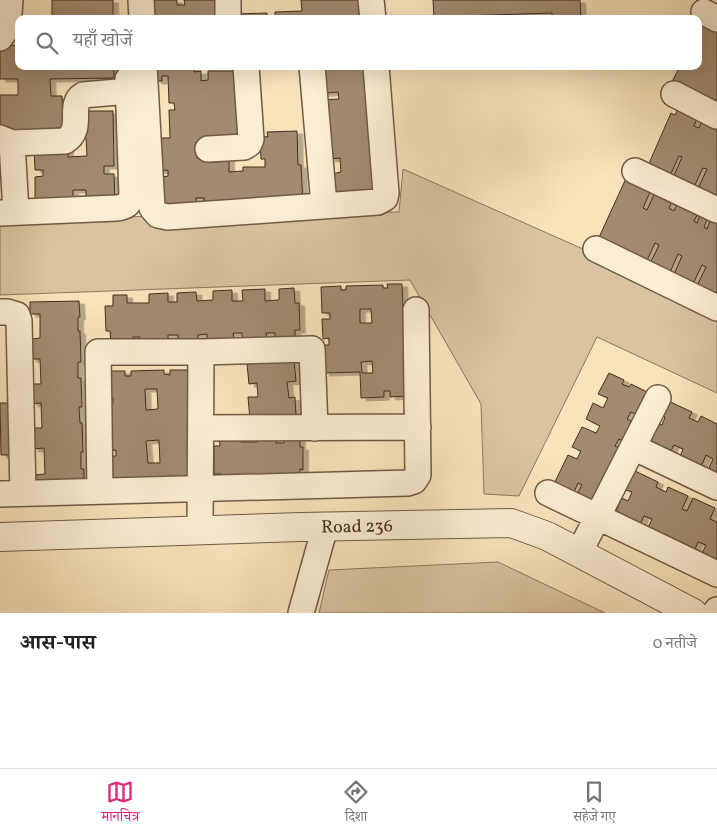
<!DOCTYPE html>
<html lang="hi">
<meta charset="utf-8">
<style>
:root{--surface:#fff;--page:#f2f2f2;--text:#222;--muted:#767676;--line:#e0e0e0;--accent:#db2777}
body{margin:0;font-family:Vollkorn,"Noto Serif Devanagari",serif;background:var(--page);color:var(--text)}
.list{margin:0;padding:0;list-style:none}
h2{display:flex;justify-content:space-between;align-items:center;height:65px;margin:0;padding:0 20px;font-size:21px}
h2 small{font-size:16px;font-weight:400;color:var(--muted)}
.icon{flex:none;width:28px;height:28px;fill:none;stroke:currentColor;stroke-width:2;stroke-linecap:round;stroke-linejoin:round}
.map{position:relative;flex:none;width:717px;height:613px;overflow:hidden}
.search{position:absolute;background:var(--surface);box-shadow:0 5px 20px #0002;left:15px;right:15px;top:15px;height:55px;display:flex;align-items:center;gap:12px;box-sizing:border-box;padding:0 18px;border-radius:10px;color:var(--muted);font-size:19px}
.sheet{height:155px;background:var(--surface)}
nav{display:flex;justify-content:space-around;align-items:center;box-sizing:border-box;height:70px;border-top:1px solid var(--line);background:var(--surface);font-size:14px;color:var(--muted)}
nav a{display:grid;justify-items:center;gap:2px}
nav .on{color:var(--accent)}
.map>svg:first-child{display:block}
</style>
<div class="map">
<svg width="717" height="613" viewBox="0 0 717 613">
<defs>
<filter id="shadow"><feDropShadow dx="5.5" dy="3" stdDeviation="0" flood-color="#0004"/></filter>
</defs>
<rect width="100%" height="100%" fill="#f9e3bb"/>
<filter id="stains"><feTurbulence type="fractalNoise" baseFrequency=".004" numOctaves="4"/><feColorMatrix values="0 0 0 0 .2 0 0 0 0 .09 0 0 0 0 .02 0 0 0 .5 -.17"/></filter>
<radialGradient id="worn" r=".72"><stop offset=".6" stop-color="#630" stop-opacity="0"/><stop offset="1" stop-color="#630" stop-opacity=".3"/></radialGradient>
<path fill="#dac4a0" stroke="#8e785e" d="M 403,169 L 583,249 L 717,313 L 717,393 L 597,337 L 519,496 L 484,494 L 481,404 L 410,280 L 0,295 L 0,219 L 399,212 Z
M 498,562 L 605,613 L 319,613 L 329,570 Z"/>
<path fill="#a28b6f" stroke="#432c1c" fill-rule="evenodd" filter="url(#shadow)" d="M 52,0 L 113,0 L 113,19 L 52,19 Z
M 154,0 L 177,0 L 177,5 L 185,5 L 184,0 L 223,0 L 218,19 L 164,19 L 164,16 L 154,16 Z
M 301,0 L 363,0 L 364,19 L 237,19 L 236,14 L 267,13 L 267,18 L 275,18 L 275,12 L 302,11 Z
M 433,0 L 580,0 L 581,19 L 552,19 L 552,13 L 462,16 L 462,19 L 425,19 L 434,17 Z
M 704,20 L 717,27 L 717,110 L 670,86 L 680,66 L 698,66 L 698,31 Z
M 19,45 L 19,66 L 114,66 L 114,78 L 50,79 L 51,96 L 62,96 L 63,129 L 0,130 L 0,95 L 18,95 L 18,79 L 0,79 L 0,46 Z
M 155,66 L 194,66 L 194,72 L 201,71 L 201,81 L 208,80 L 208,71 L 238,71 L 240,141 L 196,142 L 197,158 L 209,157 L 209,162 L 217,162 L 216,157 L 229,157 L 229,172 L 243,171 L 243,167 L 265,167 L 265,159 L 261,159 L 260,136 L 268,137 L 267,132 L 297,131 L 298,165 L 301,165 L 303,204 L 272,197 L 264,197 L 264,205 L 204,206 L 204,198 L 196,198 L 196,206 L 163,207 L 162,177 L 168,176 L 168,170 L 158,171 L 157,156 L 162,156 L 162,150 L 157,151 L 157,138 L 170,138 L 169,110 L 175,110 L 174,103 L 169,103 L 168,76 L 162,76 L 162,81 L 156,81 Z
M 323,66 L 368,66 L 379,195 L 335,199 L 332,174 L 341,172 L 340,158 L 330,159 L 319,100 L 339,99 L 338,92 L 318,94 Z
M 680,105 L 699,114 L 694,126 L 699,128 L 704,117 L 717,122 L 717,201 L 697,191 L 707,169 L 703,168 L 693,189 L 672,180 L 682,157 L 679,156 L 669,178 L 647,168 L 671,113 L 675,115 Z
M 82,111 L 113,111 L 114,166 L 104,166 L 104,174 L 114,174 L 115,203 L 86,203 L 86,190 L 73,190 L 73,203 L 35,204 L 35,177 L 43,176 L 43,170 L 35,170 L 34,147 L 68,146 L 68,157 L 87,156 L 86,138 L 82,138 Z
M 628,174 L 653,185 L 643,208 L 647,210 L 657,188 L 675,196 L 669,208 L 674,211 L 680,198 L 701,208 L 694,221 L 697,223 L 703,208 L 710,212 L 704,227 L 707,229 L 713,213 L 717,215 L 717,294 L 695,290 L 706,267 L 702,265 L 691,288 L 672,279 L 682,256 L 678,254 L 668,277 L 648,268 L 659,245 L 655,243 L 644,267 L 596,244 Z
M 387,284 L 402,284 L 407,396 L 390,397 L 390,391 L 384,391 L 384,397 L 361,398 L 360,372 L 324,373 L 323,345 L 329,345 L 329,338 L 323,339 L 322,319 L 330,319 L 330,313 L 322,313 L 321,287 L 341,286 L 341,290 L 346,290 L 346,286 L 383,285 L 383,288 L 388,288 ZM 360,309 L 371,309 L 372,323 L 360,323 ZM 372,361 L 373,373 L 362,373 L 361,362 Z
M 294,288 L 295,303 L 299,303 L 300,330 L 295,330 L 295,338 L 275,338 L 275,333 L 266,333 L 267,339 L 242,340 L 242,333 L 233,333 L 234,340 L 207,341 L 207,334 L 198,335 L 198,341 L 178,342 L 178,335 L 168,335 L 168,343 L 140,344 L 140,337 L 133,337 L 134,343 L 111,344 L 110,331 L 106,331 L 105,306 L 113,306 L 113,295 L 127,295 L 127,303 L 149,303 L 149,294 L 168,293 L 168,302 L 177,302 L 177,293 L 196,292 L 197,301 L 213,300 L 213,291 L 232,290 L 232,301 L 243,301 L 242,290 L 265,289 L 265,301 L 279,300 L 279,289 Z
M 79,301 L 80,317 L 78,317 L 78,331 L 80,331 L 81,362 L 78,362 L 78,378 L 81,378 L 82,407 L 79,407 L 80,423 L 82,423 L 83,452 L 81,452 L 81,469 L 84,469 L 84,488 L 35,489 L 34,475 L 45,474 L 44,448 L 33,449 L 33,428 L 42,428 L 41,403 L 32,404 L 32,384 L 41,384 L 40,359 L 31,359 L 31,339 L 40,338 L 40,314 L 30,314 L 30,302 Z
M 294,360 L 296,381 L 287,382 L 289,398 L 295,397 L 296,415 L 250,420 L 248,397 L 258,397 L 257,383 L 249,384 L 247,364 Z
M 164,370 L 164,374 L 170,375 L 170,370 L 191,370 L 193,483 L 110,484 L 110,456 L 116,456 L 116,450 L 110,451 L 109,403 L 113,403 L 113,398 L 108,398 L 107,371 L 125,371 L 125,376 L 131,376 L 131,371 ZM 145,389 L 157,389 L 158,409 L 146,410 ZM 159,440 L 160,463 L 148,463 L 146,441 Z
M 609,373 L 624,380 L 622,384 L 629,387 L 631,384 L 649,393 L 638,415 L 631,412 L 627,419 L 635,423 L 625,442 L 619,439 L 615,446 L 622,449 L 595,504 L 577,495 L 582,485 L 578,483 L 573,494 L 554,484 L 568,455 L 577,459 L 581,451 L 572,447 L 582,427 L 596,433 L 600,426 L 586,419 L 593,403 L 603,408 L 608,398 L 598,394 Z
M 668,401 L 692,412 L 689,418 L 698,422 L 701,416 L 717,424 L 717,477 L 707,472 L 713,459 L 706,455 L 700,469 L 679,459 L 683,449 L 674,445 L 669,455 L 647,445 L 658,423 L 662,425 L 665,417 L 661,415 Z
M 0,403 L 13,403 L 13,455 L 1,455 Z
M 257,434 L 276,434 L 276,443 L 284,443 L 284,434 L 300,434 L 300,447 L 303,447 L 303,470 L 300,469 L 300,483 L 221,483 L 221,474 L 214,474 L 214,446 L 220,446 L 219,435 L 241,435 L 241,442 L 257,442 Z
M 635,471 L 658,482 L 656,487 L 666,492 L 668,487 L 688,496 L 682,509 L 687,511 L 693,498 L 715,508 L 710,519 L 717,522 L 717,568 L 699,559 L 706,545 L 698,542 L 692,556 L 645,534 L 652,519 L 644,516 L 637,531 L 612,520 L 622,498 L 628,501 L 632,492 L 626,490 Z"/>
<g fill="none" stroke-linecap="round" stroke-linejoin="round">
<g stroke="#705a44" stroke-width="28">
<path id="minor" d="M 141,0 L 142,19
M 228,0 L 228,19
M 371,0 L 373,19
M 704,12 L 717,19
M 0,38 L 8,27 L 10,0
M 144,66 L 152,208 L 158,215 L 168,217 L 378,202 L 385,198 L 386,193 L 376,66
M 312,66 L 324,205
M 674,94 L 717,116
M 0,138 L 12,143 L 16,212
M 12,143 L 65,141 C 85,129 67,105 83,95 L 129,91
M 208,149 L 244,147 L 249,144 L 251,139 L 246,66
M 635,171 L 717,210
M 0,213 L 116,208 C 125,207 129,205 132,196 L 128,79
M 596,249 L 717,308
M 0,312 L 7,312 L 17,315 L 19,321 L 23,493
M 201,428 L 418,427
M 633,447 L 717,487
M 100,491 L 98,352 L 201,352 L 312,349 L 315,428
M 548,493 L 717,574
M 0,494 L 408,483 L 414,481 L 418,475 L 416,310
M 200,531 L 201,352
M 579,553 L 658,398
M 301,613 L 325,527
M 715,613 L 717,610"/>
</g>
<g stroke="#705a44" stroke-width="30">
<path id="tertiary" d="M 0,537 L 302,527 L 511,523 L 547,536 L 693,613"/>
</g>
<use href="#minor" stroke="#fbedd3" stroke-width="25"/>
<use href="#tertiary" stroke="#fbedd3" stroke-width="28"/>
</g>
<g text-anchor="middle" stroke-width="4.5" stroke-linejoin="round" paint-order="stroke">
<g font-size="18" fill="#432c1c" stroke="#fbedd3">
<text transform="translate(357 526) rotate(-1)" y="6">Road 236</text>
</g>
</g>
<rect width="100%" height="100%" filter="url(#stains)"/>
<rect width="100%" height="100%" fill="url(#worn)"/>
</svg>
<div class="search"><svg class="icon" aria-label="search" viewBox="0 0 24 24"><circle cx="10" cy="10" r="6"/><path d="M15 15l6 6"/></svg>यहाँ खोजें</div>
</div>
<section class="sheet">
<h2>आस-पास<small>0 नतीजे</small></h2>
<ul class="list">
</ul>
</section>
<nav>
<a class="on"><svg class="icon" aria-label="map" viewBox="0 0 24 24"><path d="M3 6l6-2 6 2 6-2v14l-6 2-6-2-6 2zM9 4v14M15 6v14"/></svg>मानचित्र</a>
<a><svg class="icon" aria-label="directions" viewBox="0 0 24 24"><path d="M12 3l9 9-9 9-9-9zM9 14v-3h6M13 9l2 2-2 2"/></svg>दिशा</a>
<a><svg class="icon" aria-label="saved" viewBox="0 0 24 24"><path d="M7 4h10v16l-5-4-5 4z"/></svg>सहेजे गए</a>
</nav>
